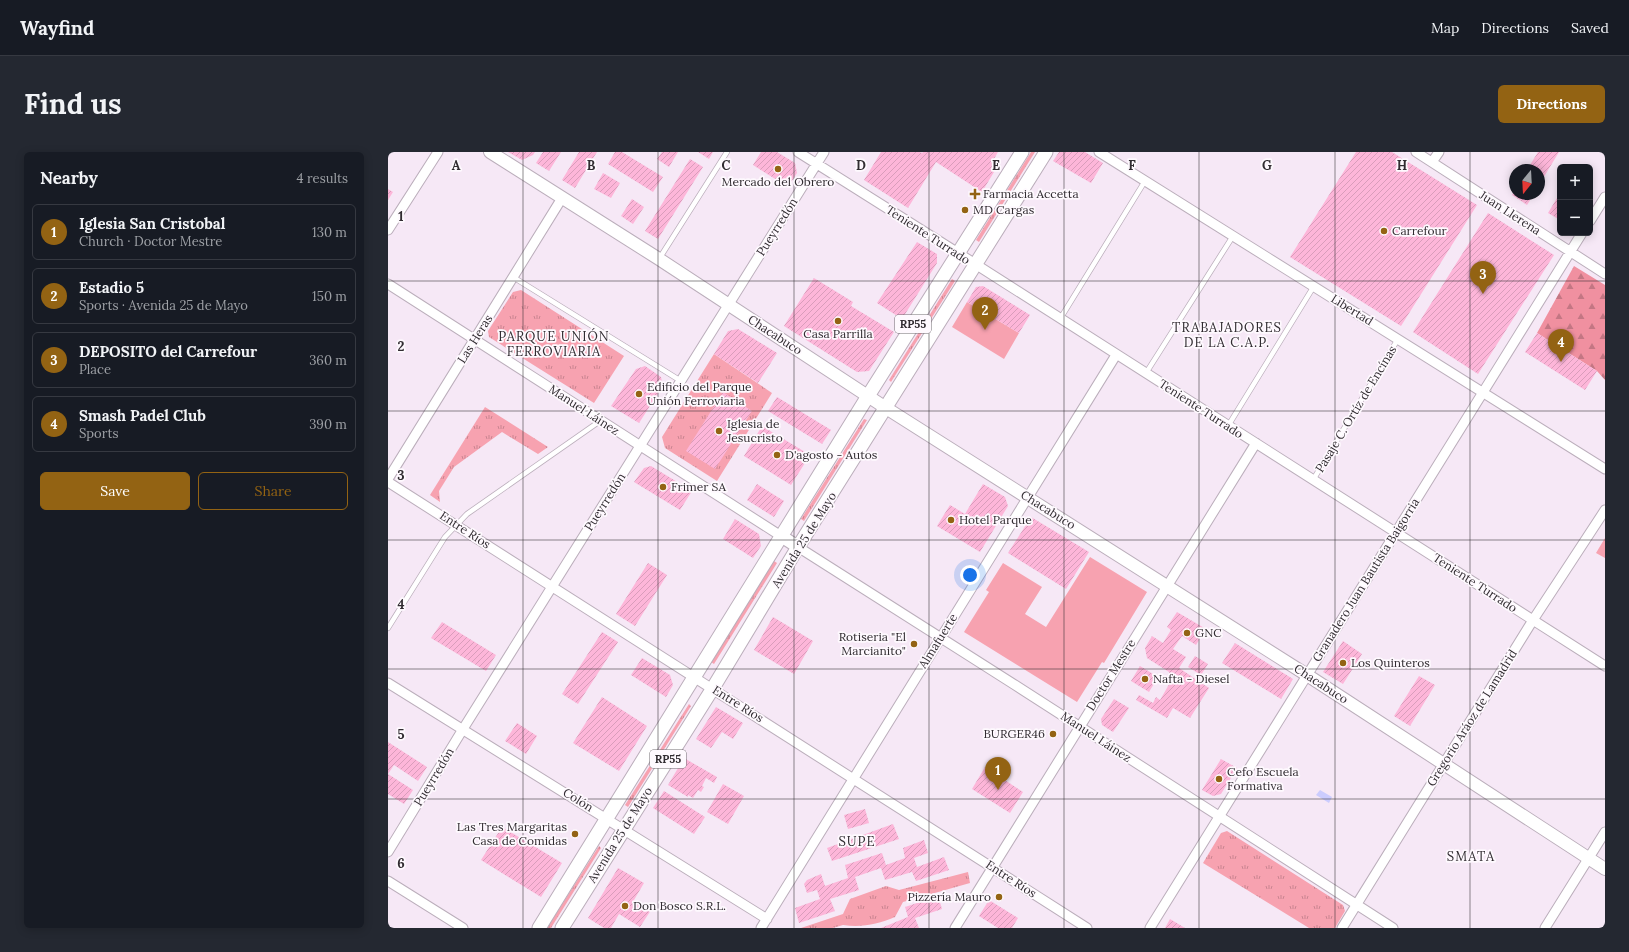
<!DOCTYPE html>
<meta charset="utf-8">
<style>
:root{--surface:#171b24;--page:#242831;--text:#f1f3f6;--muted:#9ea1a6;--line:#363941;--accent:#936313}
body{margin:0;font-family:Lora,serif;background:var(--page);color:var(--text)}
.controls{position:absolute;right:12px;top:12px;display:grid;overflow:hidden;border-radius:6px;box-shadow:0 2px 10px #0003}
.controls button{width:36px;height:36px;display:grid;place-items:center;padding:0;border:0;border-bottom:1px solid var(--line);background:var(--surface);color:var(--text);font:20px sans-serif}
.compass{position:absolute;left:1121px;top:12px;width:36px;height:36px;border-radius:50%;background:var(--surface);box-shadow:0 2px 10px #0003;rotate:198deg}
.you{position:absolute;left:582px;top:423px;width:14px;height:14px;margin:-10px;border:3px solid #fff;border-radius:50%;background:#1a73e8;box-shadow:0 0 0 6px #1a73e833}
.badge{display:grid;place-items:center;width:26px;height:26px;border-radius:50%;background:var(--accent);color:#fff;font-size:13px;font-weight:700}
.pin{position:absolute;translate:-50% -33px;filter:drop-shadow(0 1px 2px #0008)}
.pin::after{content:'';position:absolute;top:21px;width:14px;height:12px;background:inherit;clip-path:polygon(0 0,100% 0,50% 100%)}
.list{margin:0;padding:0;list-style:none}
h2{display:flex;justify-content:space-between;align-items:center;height:52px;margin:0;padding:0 16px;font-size:17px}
h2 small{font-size:13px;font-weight:400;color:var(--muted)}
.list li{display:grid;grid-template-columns:26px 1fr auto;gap:12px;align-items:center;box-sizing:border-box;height:56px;margin:0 8px 8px;padding:0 8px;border:1px solid var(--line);border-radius:6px}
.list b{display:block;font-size:15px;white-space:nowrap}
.list p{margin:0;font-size:13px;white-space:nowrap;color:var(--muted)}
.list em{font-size:13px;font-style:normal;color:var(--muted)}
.actions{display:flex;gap:8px;padding:12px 16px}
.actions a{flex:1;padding:9px 0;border:1px solid var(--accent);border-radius:6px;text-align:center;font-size:14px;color:var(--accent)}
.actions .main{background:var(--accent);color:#fff}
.map{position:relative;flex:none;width:1217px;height:776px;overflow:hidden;border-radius:6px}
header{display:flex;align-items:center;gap:24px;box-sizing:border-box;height:56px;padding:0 20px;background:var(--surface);border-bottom:1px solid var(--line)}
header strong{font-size:19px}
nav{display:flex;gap:22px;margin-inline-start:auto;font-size:14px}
.intro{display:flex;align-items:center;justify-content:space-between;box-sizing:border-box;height:96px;padding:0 24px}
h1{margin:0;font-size:28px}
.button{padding:10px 18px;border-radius:6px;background:var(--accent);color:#fff;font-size:14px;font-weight:700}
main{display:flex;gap:24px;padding:0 24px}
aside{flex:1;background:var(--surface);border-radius:6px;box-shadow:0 2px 10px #0003}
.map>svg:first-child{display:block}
</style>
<header>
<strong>Wayfind</strong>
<nav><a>Map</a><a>Directions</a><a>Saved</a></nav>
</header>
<div class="intro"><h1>Find us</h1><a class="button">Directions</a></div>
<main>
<aside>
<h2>Nearby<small>4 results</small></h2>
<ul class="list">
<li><span class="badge">1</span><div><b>Iglesia San Cristobal</b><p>Church · Doctor Mestre</p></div><em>130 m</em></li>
<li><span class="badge">2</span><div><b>Estadio 5</b><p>Sports · Avenida 25 de Mayo</p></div><em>150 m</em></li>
<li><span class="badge">3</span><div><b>DEPOSITO del Carrefour</b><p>Place</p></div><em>360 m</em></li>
<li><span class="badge">4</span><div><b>Smash Padel Club</b><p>Sports</p></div><em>390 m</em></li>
</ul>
<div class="actions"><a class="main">Save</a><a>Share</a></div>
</aside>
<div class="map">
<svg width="1217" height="776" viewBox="0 0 1217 776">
<defs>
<pattern id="grass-tufts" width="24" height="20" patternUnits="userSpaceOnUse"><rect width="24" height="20" fill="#f7a2b0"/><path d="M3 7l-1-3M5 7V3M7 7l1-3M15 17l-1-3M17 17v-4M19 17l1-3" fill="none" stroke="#c98490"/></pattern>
<pattern id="forest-firs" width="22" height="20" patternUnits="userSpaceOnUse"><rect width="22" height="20" fill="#f090a0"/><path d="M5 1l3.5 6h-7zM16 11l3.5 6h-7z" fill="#c37683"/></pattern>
<pattern id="building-hatch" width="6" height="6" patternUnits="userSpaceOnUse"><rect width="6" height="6" fill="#fdb6d9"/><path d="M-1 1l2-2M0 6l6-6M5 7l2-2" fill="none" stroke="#d99dbb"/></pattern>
</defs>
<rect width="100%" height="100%" fill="#f6e8f6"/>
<path fill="url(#grass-tufts)" d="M 643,0 L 647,0 L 591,90 L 588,88 Z
M 564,127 L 567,129 L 503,230 L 501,228 Z
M 133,138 L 236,204 L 206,251 L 101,185 L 100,179 L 125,140 Z
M 326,202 L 384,241 L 329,329 L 277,296 L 274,285 Z
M 97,255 L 160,295 L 150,302 L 114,280 L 66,315 L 51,339 L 52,350 L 42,343 Z
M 476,267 L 479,268 L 416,369 L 413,367 Z
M 386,409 L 389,411 L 326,512 L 323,510 Z
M 301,552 L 303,554 L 240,655 L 237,653 Z
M 839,679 L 955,753 L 957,759 L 947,776 L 921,776 L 815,711 L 833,681 Z
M 211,694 L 213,696 L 163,776 L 159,776 Z
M 580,720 L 582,731 L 515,750 L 507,765 C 490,772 474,776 455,773 L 445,776 L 413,776 L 455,762 L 462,747 L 498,734 L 511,738 Z"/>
<path fill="url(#forest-firs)" d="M 1186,114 L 1217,133 L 1217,228 L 1209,219 L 1149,181 Z"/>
<path fill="#f7a2b0" d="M 579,150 L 631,181 L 616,207 L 564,175 Z
M 1217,386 L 1217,406 L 1208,401 Z
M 702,405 L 759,440 L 716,511 L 714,510 L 689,550 L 576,480 L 601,440 L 598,438 L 615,411 L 654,435 L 637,462 L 658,475 Z"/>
<path fill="#cbccfe" d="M 932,638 L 944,645 L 941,651 L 928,643 Z"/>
<path fill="url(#building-hatch)" d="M 120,0 L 147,0 L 145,3 L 134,8 Z
M 155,0 L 173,0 L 161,19 L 148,11 Z
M 191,0 L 209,0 L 187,36 L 174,28 Z
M 227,0 L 234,0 L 275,25 L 265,40 L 220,12 Z
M 274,0 L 290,0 L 281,15 L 269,7 Z
M 310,0 L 325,0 L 321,7 Z
M 373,0 L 389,0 L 407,11 L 409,21 L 400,35 L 365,13 Z
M 493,0 L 532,0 L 534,1 L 535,0 L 610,0 L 606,7 L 612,10 L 594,40 L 548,10 L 520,56 L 476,28 Z
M 671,0 L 697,0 L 715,11 L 703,31 L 665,9 Z
M 968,0 L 1004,0 L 1089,53 L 1013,174 L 902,105 Z
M 1150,0 L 1171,0 L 1151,33 L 1151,18 L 1139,18 Z
M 302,7 L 315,15 L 270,87 L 257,79 Z
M 215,21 L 232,31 L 223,46 L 206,37 Z
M 0,37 L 5,40 L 0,48 Z
M 1127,38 L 1127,42 L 1146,42 L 1139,53 L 1124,43 Z
M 1172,41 L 1172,68 L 1160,61 Z
M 244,47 L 256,55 L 245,72 L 233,64 Z
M 1100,61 L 1166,103 L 1090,222 L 1025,180 Z
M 529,90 L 549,102 L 549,111 L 514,167 L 489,151 Z
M 426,126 L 465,150 L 463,154 L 506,180 L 481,219 L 469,220 L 396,174 Z
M 595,134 L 642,163 L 631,181 L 579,150 L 588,135 Z
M 350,177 L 389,201 L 370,231 L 326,202 L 340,179 Z
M 1149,181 L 1209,219 L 1197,238 L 1137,200 Z
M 257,214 L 273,225 L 275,234 L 251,271 L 223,254 L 248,217 Z
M 335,240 L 364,259 L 327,317 L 298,299 Z
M 389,245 L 443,278 L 434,292 L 380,259 Z
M 374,274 L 422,303 L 403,333 L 356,304 Z
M 263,314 L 304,339 L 292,358 L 246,330 L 256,316 Z
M 369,332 L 396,349 L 386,365 L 359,348 Z
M 595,332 L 617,345 L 620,354 L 592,400 L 549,374 L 562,353 L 577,362 Z
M 643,365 L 701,400 L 678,437 L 620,401 Z
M 347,367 L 371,382 L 373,394 L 365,406 L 335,387 Z
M 260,411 L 279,423 L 247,474 L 228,462 Z
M 789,460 L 818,477 L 808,493 L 794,484 L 785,497 L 798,505 L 791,516 L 821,536 L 802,566 L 785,556 L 779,566 L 748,548 L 751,543 L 765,551 L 768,545 L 772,548 L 783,529 L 781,520 L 759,506 L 757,496 L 764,484 L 775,491 L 783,478 L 779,475 Z
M 385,465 L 425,489 L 406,522 L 366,498 Z
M 54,470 L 108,503 L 98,519 L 43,486 Z
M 214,480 L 230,490 L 190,552 L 174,542 Z
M 955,489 L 974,502 L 955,532 L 935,520 Z
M 847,491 L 905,527 L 893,547 L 834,511 Z
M 807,504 L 820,512 L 813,523 L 800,515 Z
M 254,506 L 282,523 L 285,533 L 278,545 L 243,523 Z
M 752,514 L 770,525 L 761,540 L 743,529 Z
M 1031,524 L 1047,533 L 1022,574 L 1006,564 Z
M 214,545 L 259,574 L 231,619 L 185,591 Z
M 726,547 L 741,556 L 725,580 L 714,573 L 713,567 Z
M 328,555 L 355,571 L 345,587 L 334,580 L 323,596 L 308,587 Z
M 129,571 L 149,584 L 138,602 L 117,589 Z
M 0,590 L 39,615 L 30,629 L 6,613 L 0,622 L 25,638 L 16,652 L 0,642 Z
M 296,606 L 329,625 L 326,631 L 318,626 L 314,634 L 316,635 L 313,640 L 310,638 L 305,646 L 300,643 L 300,645 L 280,633 Z
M 833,607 L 849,616 L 833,642 L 825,644 L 814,638 Z
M 597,615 L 635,640 L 622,661 L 584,637 Z
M 335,632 L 356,644 L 340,672 L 319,660 Z
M 276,639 L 317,665 L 306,682 L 265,656 Z
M 477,657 L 481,671 L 460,677 L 456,663 Z
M 505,672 L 511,687 L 444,709 L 439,696 Z
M 114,675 L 174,711 L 153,745 L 93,708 Z
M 536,688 L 540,701 L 526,706 L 529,715 L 556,705 L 561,718 L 528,729 L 524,720 L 497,728 L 493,716 L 467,725 L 471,738 L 442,747 L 447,759 L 411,771 L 407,756 L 432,747 L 429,738 L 419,741 L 416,732 L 419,728 L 433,722 L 437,734 L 460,726 L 457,713 L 494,701 L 498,713 L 517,706 L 515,696 Z
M 230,716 L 256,731 L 246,748 L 263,758 L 252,775 L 231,762 L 223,776 L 216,776 L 200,766 Z
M 550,744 L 554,757 L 527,766 L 531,776 L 493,776 L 520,765 L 517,755 Z
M 601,748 L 630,766 L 624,776 L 610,776 L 591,764 Z
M 782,767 L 797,776 L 777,776 Z"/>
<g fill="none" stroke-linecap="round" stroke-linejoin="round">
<g stroke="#bbaebb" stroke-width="6">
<path id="lane" d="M 271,107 L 339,0
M 125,125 L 293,229
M 672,167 L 757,29
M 758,221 L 845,84
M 840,274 L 926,134
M 925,328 L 1010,187
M 0,476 L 57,385 L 79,362 L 212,269"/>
</g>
<g stroke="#bbaebb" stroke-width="11">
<path id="street" d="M 410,0 L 570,101 L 1217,514
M 711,0 L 1217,317
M 1028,0 L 1217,122
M 1044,10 L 1051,0
M 1202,69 L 1217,45
M 0,78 L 50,0
M 0,132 L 393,384
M 0,327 L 174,46
M 0,330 L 699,776
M 410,395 C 609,521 807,648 1005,776
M 0,531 L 379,767
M 0,700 L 75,577 L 436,0
M 0,729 L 75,776
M 373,776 L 728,203
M 567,776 L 868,291
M 762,776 L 1194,81
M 954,776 L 1145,468 L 1217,358
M 1157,776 L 1217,680"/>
</g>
<g stroke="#bbaebb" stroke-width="14">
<path id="secondary" d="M 102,0 L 271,107 L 498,256 L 919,523 L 1217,717
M 393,384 L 410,395"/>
</g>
<g stroke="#bbaebb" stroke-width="15">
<path id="primary" d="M 151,776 L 480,244 L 634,0
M 174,776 L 325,536 L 410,395 L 658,0"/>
</g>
<use href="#lane" stroke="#fff" stroke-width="4.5"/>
<use href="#street" stroke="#fff" stroke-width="9"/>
<use href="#secondary" stroke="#fff" stroke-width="12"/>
<use href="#primary" stroke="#fff" stroke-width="13"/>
</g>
<path fill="none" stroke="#312c31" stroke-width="1" stroke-opacity="0.55" d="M 135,0 L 135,776M 270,0 L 270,776M 406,0 L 406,776M 541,0 L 541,776M 676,0 L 676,776M 811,0 L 811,776M 947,0 L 947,776M 1082,0 L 1082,776M 0,129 L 1217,129M 0,259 L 1217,259M 0,388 L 1217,388M 0,517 L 1217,517M 0,647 L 1217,647"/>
<g fill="#936313" stroke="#fef9fe" stroke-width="1.5">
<circle cx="390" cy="17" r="4"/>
<path d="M585 36h4v4h4v4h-4v4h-4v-4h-4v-4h4z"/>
<circle cx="577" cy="58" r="4"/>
<circle cx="996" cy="79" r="4"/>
<circle cx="450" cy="169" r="4"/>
<circle cx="251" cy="242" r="4"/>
<circle cx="331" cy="279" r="4"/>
<circle cx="389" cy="303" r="4"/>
<circle cx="275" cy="335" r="4"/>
<circle cx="563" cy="368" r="4"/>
<circle cx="799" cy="481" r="4"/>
<circle cx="526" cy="492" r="4"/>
<circle cx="955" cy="511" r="4"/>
<circle cx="757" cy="527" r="4"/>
<circle cx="665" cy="582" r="4"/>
<circle cx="831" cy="627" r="4"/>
<circle cx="187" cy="682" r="4"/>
<circle cx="611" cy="745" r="4"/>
<circle cx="237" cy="754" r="4"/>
</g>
<g text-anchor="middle" stroke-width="3.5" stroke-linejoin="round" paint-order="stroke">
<g fill="#fef9fe" stroke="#6e6a6e" stroke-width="1">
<rect x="507" y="163" width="36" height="18" rx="3"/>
<rect x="262" y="598" width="36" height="18" rx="3"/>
</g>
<g font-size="11" font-weight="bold" fill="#312c31">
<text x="525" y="176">RP55</text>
<text x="280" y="611">RP55</text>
</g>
<g font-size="12" fill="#312c31" stroke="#fef9fe" text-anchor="start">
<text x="390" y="34" text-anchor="middle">Mercado del Obrero</text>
<text x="595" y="46">Farmacia Accetta</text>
<text x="585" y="62">MD Cargas</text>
<text x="1004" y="83">Carrefour</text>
<text x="450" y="186" text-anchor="middle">Casa Parrilla</text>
<text x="259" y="239">Edificio del Parque<tspan x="259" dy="14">Unión Ferroviaria</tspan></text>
<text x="339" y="276">Iglesia de<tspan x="339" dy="14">Jesucristo</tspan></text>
<text x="397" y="307">D'agosto - Autos</text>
<text x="283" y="339">Frimer SA</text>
<text x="571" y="372">Hotel Parque</text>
<text x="807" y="485">GNC</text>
<text x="518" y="489" text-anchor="end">Rotiseria "El<tspan x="518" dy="14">Marcianito"</tspan></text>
<text x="963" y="515">Los Quinteros</text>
<text x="765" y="531">Nafta - Diesel</text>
<text x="657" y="586" text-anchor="end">BURGER46</text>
<text x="839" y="624">Cefo Escuela<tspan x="839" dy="14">Formativa</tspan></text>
<text x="179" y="679" text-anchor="end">Las Tres Margaritas<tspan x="179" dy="14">Casa de Comidas</tspan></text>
<text x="603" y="749" text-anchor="end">Pizzería Mauro</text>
<text x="245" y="758">Don Bosco S.R.L.</text>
</g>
<g font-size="12" fill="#312c31" stroke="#fef9fe">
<text transform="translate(1122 61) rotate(33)" y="4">Juan Llerena</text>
<text transform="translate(389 75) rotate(-58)" y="4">Pueyrredón</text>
<text transform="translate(540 83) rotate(33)" y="4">Teniente Turrado</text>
<text transform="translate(964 158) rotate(32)" y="4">Libertad</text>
<text transform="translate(387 183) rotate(33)" y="4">Chacabuco</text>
<text transform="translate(87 187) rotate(-58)" y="4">Las Heras</text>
<text transform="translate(813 257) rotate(33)" y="4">Teniente Turrado</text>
<text transform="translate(968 257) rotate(-59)" y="4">Pasaje C. Ortíz de Encínas</text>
<text transform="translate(196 258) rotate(33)" y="4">Manuel Láinez</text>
<text transform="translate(217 350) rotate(-58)" y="4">Pueyrredón</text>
<text transform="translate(660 358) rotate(32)" y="4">Chacabuco</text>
<text transform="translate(77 378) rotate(33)" y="4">Entre Ríos</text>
<text transform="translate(416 388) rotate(-58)" y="4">Avenida 25 de Mayo</text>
<text transform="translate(978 428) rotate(-58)" y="4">Granadero Juan Bautista Baigorria</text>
<text transform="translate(1087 431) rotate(33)" y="4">Teniente Turrado</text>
<text transform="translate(550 489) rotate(-58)" y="4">Almafuerte</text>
<text transform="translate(723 523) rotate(-58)" y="4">Doctor Mestre</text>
<text transform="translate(933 532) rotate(33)" y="4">Chacabuco</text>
<text transform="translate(350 552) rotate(32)" y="4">Entre Ríos</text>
<text transform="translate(1084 566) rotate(-58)" y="4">Gregorio Aráoz de Lamadrid</text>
<text transform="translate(708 585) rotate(33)" y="4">Manuel Láinez</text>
<text transform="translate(46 625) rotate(-59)" y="4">Pueyrredón</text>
<text transform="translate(190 648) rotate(32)" y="4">Colón</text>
<text transform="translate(232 683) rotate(-58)" y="4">Avenida 25 de Mayo</text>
<text transform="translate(623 727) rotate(33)" y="4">Entre Ríos</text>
</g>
<g font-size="13" letter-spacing="1" fill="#312c31" stroke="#fef9fe">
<text x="839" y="180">TRABAJADORES<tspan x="839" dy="15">DE LA C.A.P.</tspan></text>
<text x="166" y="189">PARQUE UNIÓN<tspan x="166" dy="15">FERROVIARIA</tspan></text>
<text x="469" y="694">SUPE</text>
<text x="1083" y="709">SMATA</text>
</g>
</g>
<g font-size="13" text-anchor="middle" font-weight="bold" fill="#312c31" stroke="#fef9fe" stroke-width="3.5" stroke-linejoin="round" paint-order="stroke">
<text x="68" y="18">A</text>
<text x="203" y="18">B</text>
<text x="338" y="18">C</text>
<text x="473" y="18">D</text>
<text x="608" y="18">E</text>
<text x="744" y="18">F</text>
<text x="879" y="18">G</text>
<text x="1014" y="18">H</text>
<text x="13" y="69">1</text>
<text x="13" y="199">2</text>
<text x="13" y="328">3</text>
<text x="13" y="457">4</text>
<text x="13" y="587">5</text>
<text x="13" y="716">6</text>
</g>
</svg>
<div class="controls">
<button>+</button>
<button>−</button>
</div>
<svg class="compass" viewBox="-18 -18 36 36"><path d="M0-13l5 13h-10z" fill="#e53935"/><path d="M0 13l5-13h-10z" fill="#9ea1a6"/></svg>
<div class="you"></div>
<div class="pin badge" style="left:610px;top:638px">1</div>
<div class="pin badge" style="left:597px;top:178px">2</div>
<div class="pin badge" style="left:1095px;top:142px">3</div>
<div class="pin badge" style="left:1173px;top:210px">4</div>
</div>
</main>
